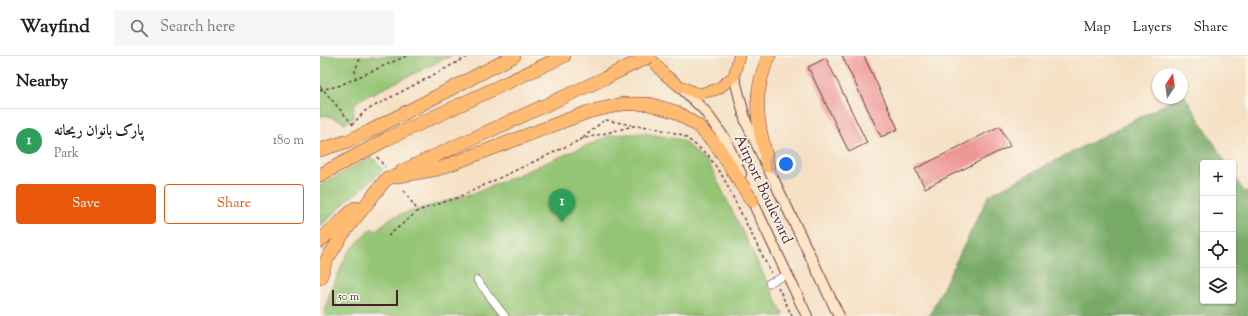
<!DOCTYPE html>
<meta charset="utf-8">
<style>
:root{--surface:#fff;--page:#f6f6f6;--text:#202124;--muted:#757577;--line:#e0e0e0;--accent:#ea580c}
body{margin:0;font-family:"Sorts Mill Goudy",Amiri,serif;background:var(--page);color:var(--text)}
.controls{position:absolute;right:12px;bottom:12px;display:grid;overflow:hidden;border-radius:4px;box-shadow:0 1px 3px #0004}
.controls button{width:36px;height:36px;display:grid;place-items:center;padding:0;border:0;border-bottom:1px solid var(--line);background:var(--surface);color:var(--text);font:20px sans-serif}
.compass{position:absolute;left:832px;top:12px;width:36px;height:36px;border-radius:50%;background:var(--surface);box-shadow:0 1px 3px #0004;rotate:13deg}
.scale{position:absolute;left:12px;bottom:10px;width:66px;box-sizing:border-box;padding-left:4px;border:2px solid #4a1f2b;border-top:0;font-size:11px;line-height:14px;white-space:nowrap;color:#4a1f2b;-webkit-text-stroke:3px #fbf7ec;paint-order:stroke}
.you{position:absolute;left:466px;top:108px;width:14px;height:14px;margin:-10px;border:3px solid #fff;border-radius:50%;background:#1a73e8;box-shadow:0 0 0 6px #1a73e833}
.badge{display:grid;place-items:center;width:26px;height:26px;border-radius:50%;background:var(--accent);color:#fff;font-size:13px;font-weight:700}
.pin{position:absolute;translate:-50% -33px;filter:drop-shadow(0 1px 2px #0008)}
.pin::after{content:'';position:absolute;top:21px;width:14px;height:12px;background:inherit;clip-path:polygon(0 0,100% 0,50% 100%)}
.list{margin:0;padding:0;list-style:none}
h2{display:flex;justify-content:space-between;align-items:center;height:52px;margin:0;padding:0 16px;font-size:17px}
h2 small{font-size:13px;font-weight:400;color:var(--muted)}
.list li{display:grid;grid-template-columns:26px 1fr auto;gap:12px;align-items:center;box-sizing:border-box;height:64px;padding:0 16px;border-top:1px solid var(--line)}
.list b{display:block;font-size:15px;white-space:nowrap}
.list p{margin:0;font-size:13px;white-space:nowrap;color:var(--muted)}
.list em{font-size:13px;font-style:normal;color:var(--muted)}
.actions{display:flex;gap:8px;padding:12px 16px}
.actions a{flex:1;padding:9px 0;border:1px solid var(--accent);border-radius:4px;text-align:center;font-size:14px;color:var(--accent)}
.actions .main{background:var(--accent);color:#fff}
.icon{flex:none;width:22px;height:22px;fill:none;stroke:currentColor;stroke-width:2;stroke-linecap:round;stroke-linejoin:round}
.map{position:relative;flex:none;width:928px;height:260px;overflow:hidden}
header{display:flex;align-items:center;gap:24px;box-sizing:border-box;height:56px;padding:0 20px;background:var(--surface);border-bottom:1px solid var(--line)}
header strong{font-size:19px}
nav{display:flex;gap:22px;margin-inline-start:auto;font-size:14px}
.search{width:280px;height:36px;background:var(--page);display:flex;align-items:center;gap:10px;box-sizing:border-box;padding:0 14px;border-radius:4px;color:var(--muted);font-size:15px}
main{display:flex}
aside{flex:1;background:var(--surface)}
.map>svg:first-child{display:block}
</style>
<header>
<strong>Wayfind</strong>
<div class="search"><svg class="icon" aria-label="search" viewBox="0 0 24 24"><circle cx="10" cy="10" r="6"/><path d="M15 15l6 6"/></svg>Search here</div>
<nav><a>Map</a><a>Layers</a><a>Share</a></nav>
</header>
<main>
<aside>
<h2>Nearby<small></small></h2>
<ul class="list">
<li><span class="badge" style="background:#2e9e5b">1</span><div><b>پارک بانوان ریحانه</b><p>Park</p></div><em>180 m</em></li>
</ul>
<div class="actions"><a class="main">Save</a><a>Share</a></div>
</aside>
<div class="map">
<svg width="928" height="260" viewBox="0 0 928 260">
<rect width="100%" height="100%" fill="#fbf7ec"/>
<filter id="ink" filterUnits="userSpaceOnUse"><feTurbulence type="fractalNoise" baseFrequency=".025" numOctaves="2"/><feDisplacementMap in="SourceGraphic" scale="8" xChannelSelector="R" yChannelSelector="G"/><feConvolveMatrix kernelMatrix="1 2 1 2 8 2 1 2 1" color-interpolation-filters="sRGB"/></filter>
<filter id="wash" filterUnits="userSpaceOnUse"><feTurbulence type="fractalNoise" baseFrequency=".012" numOctaves="4" result="noise"/><feDisplacementMap in="SourceGraphic" scale="16" xChannelSelector="R" yChannelSelector="G"/><feGaussianBlur stdDeviation="0.9" result="paint"/><feColorMatrix in="noise" values="0 0 0 0 0 0 0 0 0 0 0 0 0 0 0 0 0 1.4 0 .05"/><feComposite in="paint" operator="in"/></filter>
<g filter="url(#wash)">
<rect width="100%" height="100%" fill="#f5e0c4"/>
<path fill="#94c574" stroke="#6f7250" d="M 0,0 L 131,0 L 39,44 L 34,48 L 33,62 L 26,67 L 6,59 L 0,60 Z
M 324,77 L 362,84 L 390,110 L 464,260 L 4,260 L 10,237 L 27,198 L 52,172 L 55,175 L 72,161 L 158,136 L 291,79 Z
M 52,101 L 63,114 L 27,145 L 0,171 L 0,129 Z"/>
<path fill="#7a6" stroke="#606448" d="M 864,39 L 906,107 L 883,107 L 883,245 L 913,245 L 913,118 L 924,136 L 928,135 L 928,260 L 609,260 L 669,139 L 857,42 L 862,42 L 862,40 Z"/>
<g id="blocks">
<path fill="#ee9695" d="M 522,0 L 544,0 L 578,73 L 561,81 Z
M 506,2 L 547,87 L 529,96 L 488,11 Z
M 680,70 L 690,90 L 605,132 L 595,113 Z"/>
</g>
</g>
<g filter="url(#ink)">
<use href="#blocks" fill-opacity="0" stroke="#643c42" stroke-width="1"/>
<g fill="none" stroke-linecap="round" stroke-linejoin="round">
<g stroke="#643c42" stroke-width="8">
<path id="street" d="M 157,224 L 185,260
M 449,227 L 467,219"/>
</g>
<g stroke="#643c42" stroke-width="12">
<path id="secondary" d="M 414,20 L 426,66 L 519,260
M 361,32 L 384,54 L 405,83 L 421,118
M 429,138 L 487,260"/>
</g>
<g stroke="#643c42" stroke-width="12">
<path id="primary" d="M 329,0 L 344,18 L 358,29 L 378,38 L 398,33 L 414,20 L 419,0"/>
</g>
<g stroke="#643c42" stroke-width="14">
<path id="highway" d="M 0,94 L 28,85 L 50,75 L 194,0
M 448,110 C 445,93 439,75 438,58 C 436,38 441,18 449,0
M 82,115 L 285,22
M 0,119 L 67,83 L 244,0
M 0,185 L 35,152
M 0,222 L 6,205 L 22,179 L 67,122 L 118,113 L 268,56 L 303,48 L 329,48 L 356,56 L 378,70 L 398,91 L 432,145"/>
</g>
<path stroke="#643c42" stroke-width="1.5" stroke-dasharray="3 3" stroke-linecap="butt" d="M 36,23 L 35,15 L 41,0
M 0,30 L 35,71
M 0,34 L 18,30 L 86,0
M 286,64 L 311,69
M 32,69 L 45,55 L 149,0
M 263,82 L 283,65
M 57,101 L 65,111
M 84,135 L 98,155
M 68,180 L 98,155 L 139,141 L 262,83 L 313,70 L 331,71 L 363,79 L 388,99 L 403,121 L 451,217
M 458,231 L 472,260"/>
<use href="#street" stroke="#fff" stroke-width="7"/>
<use href="#secondary" stroke="#ffe4c6" stroke-width="10"/>
<use href="#primary" stroke="#ffbb71" stroke-width="11"/>
<use href="#highway" stroke="#ffbb71" stroke-width="13"/>
<g stroke="#643c42" stroke-width="14" stroke-linecap="butt">
<path id="highway-bridge" d="M 285,22 L 330,0"/>
</g>
<use href="#highway-bridge" stroke="#ffbb71" stroke-width="13"/>
</g>
</g>
<g text-anchor="middle" stroke-width="3" stroke-linejoin="round" paint-order="stroke">
<g font-size="15" fill="#4a1f2b" stroke="#fbf7ec">
<text transform="translate(444 133) rotate(65)" y="5">Airport Boulevard</text>
</g>
</g>
</svg>
<div class="controls">
<button>+</button>
<button>−</button>
<button><svg class="icon" aria-label="locate" viewBox="0 0 24 24"><circle cx="12" cy="12" r="6"/><path d="M12 2v4M12 18v4M2 12h4M18 12h4"/></svg></button>
<button><svg class="icon" aria-label="layers" viewBox="0 0 24 24"><path d="M12 4l9 5-9 5-9-5zM3 14l9 5 9-5"/></svg></button>
</div>
<svg class="compass" viewBox="-18 -18 36 36"><path d="M0-13l5 13h-10z" fill="#e53935"/><path d="M0 13l5-13h-10z" fill="#757577"/></svg>
<div class="scale">50 m</div>
<div class="you"></div>
<div class="pin badge" style="left:242px;top:166px;background:#2e9e5b">1</div>
</div>
</main>
